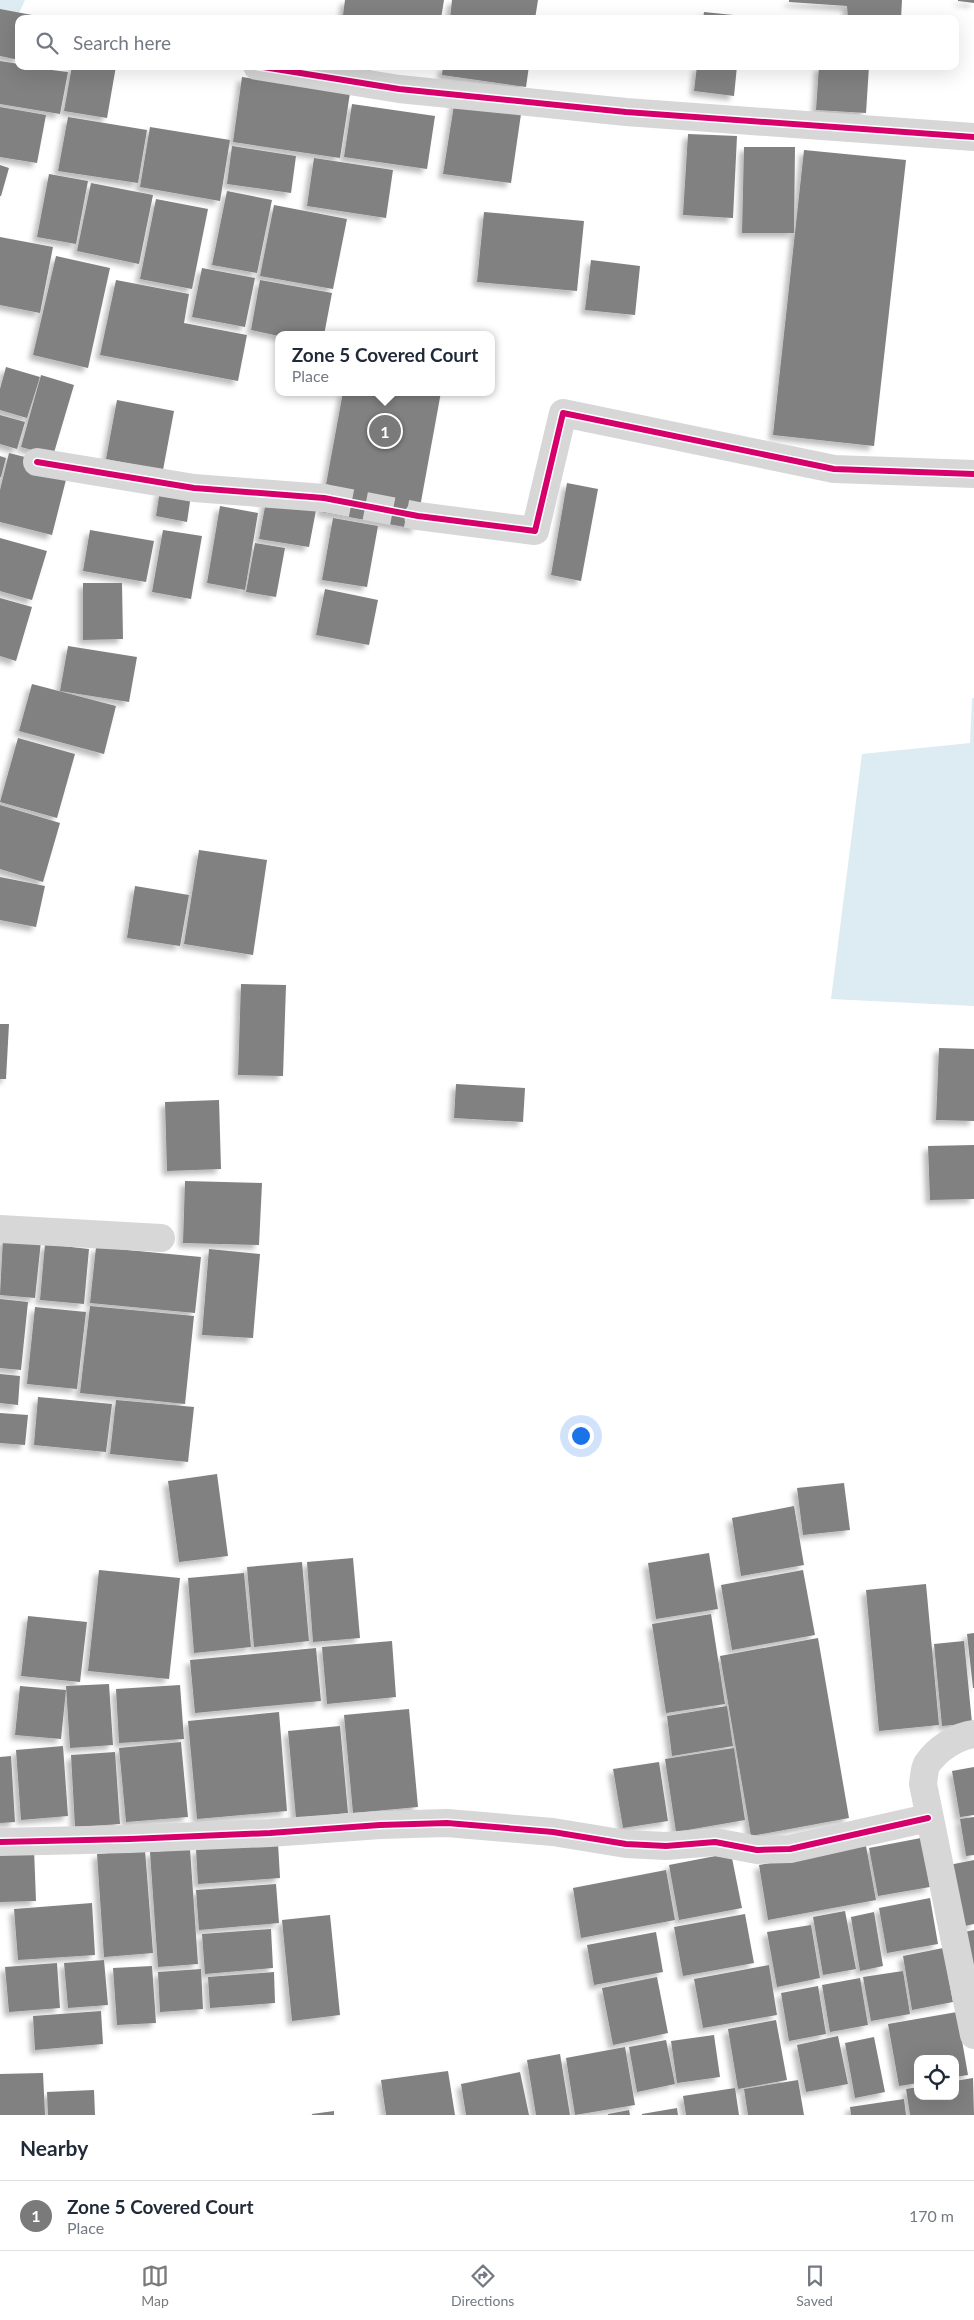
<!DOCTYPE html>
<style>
:root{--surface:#fff;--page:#f2f2f3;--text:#1f2937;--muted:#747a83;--line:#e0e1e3;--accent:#7a7a7a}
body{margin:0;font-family:Lato,sans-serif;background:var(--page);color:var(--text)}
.controls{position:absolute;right:15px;bottom:15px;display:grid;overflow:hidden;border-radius:10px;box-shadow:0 5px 20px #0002}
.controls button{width:45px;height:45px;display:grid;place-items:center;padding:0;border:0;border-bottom:1px solid var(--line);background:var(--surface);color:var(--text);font:25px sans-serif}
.you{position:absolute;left:580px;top:1435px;width:18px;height:18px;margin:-12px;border:4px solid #fff;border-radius:50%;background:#1a73e8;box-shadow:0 0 0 8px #1a73e833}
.badge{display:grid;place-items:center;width:32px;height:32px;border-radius:50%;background:var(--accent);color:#fff;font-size:16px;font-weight:700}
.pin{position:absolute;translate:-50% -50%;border:2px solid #fff;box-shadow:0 1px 5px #0006}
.popup{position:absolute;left:275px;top:331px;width:220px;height:65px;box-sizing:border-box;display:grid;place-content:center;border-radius:10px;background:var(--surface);filter:drop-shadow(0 1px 4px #0005);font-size:16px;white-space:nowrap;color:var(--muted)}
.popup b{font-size:19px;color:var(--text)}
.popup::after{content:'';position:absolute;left:50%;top:100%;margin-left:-10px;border:10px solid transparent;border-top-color:var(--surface)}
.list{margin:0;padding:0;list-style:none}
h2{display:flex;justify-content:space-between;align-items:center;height:65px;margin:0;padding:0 20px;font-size:21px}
h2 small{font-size:16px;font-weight:400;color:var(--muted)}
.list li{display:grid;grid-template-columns:32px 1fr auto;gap:15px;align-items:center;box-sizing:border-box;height:70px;padding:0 20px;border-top:1px solid var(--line)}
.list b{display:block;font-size:19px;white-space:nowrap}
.list p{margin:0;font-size:16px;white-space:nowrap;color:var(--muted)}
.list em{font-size:16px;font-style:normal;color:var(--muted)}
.icon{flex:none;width:28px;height:28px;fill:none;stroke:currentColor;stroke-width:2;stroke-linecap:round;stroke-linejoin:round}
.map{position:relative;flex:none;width:974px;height:2115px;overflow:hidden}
.search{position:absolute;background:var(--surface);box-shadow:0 5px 20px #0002;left:15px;right:15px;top:15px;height:55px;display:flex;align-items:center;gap:12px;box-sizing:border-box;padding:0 18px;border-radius:10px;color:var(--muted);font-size:19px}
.sheet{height:135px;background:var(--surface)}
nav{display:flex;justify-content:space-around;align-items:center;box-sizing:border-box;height:70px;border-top:1px solid var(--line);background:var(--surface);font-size:14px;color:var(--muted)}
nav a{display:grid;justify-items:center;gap:2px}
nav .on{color:var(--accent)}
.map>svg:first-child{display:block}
</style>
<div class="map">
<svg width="974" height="2115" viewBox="0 0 974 2115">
<defs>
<filter id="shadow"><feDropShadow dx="-4.5" dy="4.5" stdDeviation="2.5" flood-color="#0004"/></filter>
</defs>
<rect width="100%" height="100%" fill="#fff"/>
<path fill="#ddebf3" d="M 0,0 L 25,0 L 0,53 Z
M 972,698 L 974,698 L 974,1006 L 831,999 L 862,754 L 970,743 Z"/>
<path fill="#818181" filter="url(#shadow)" d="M 345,0 L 444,0 L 441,19 L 372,19 L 343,15 Z
M 452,0 L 538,0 L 535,19 L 450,19 Z
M 789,0 L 902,0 L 901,19 L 848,19 L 847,6 L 789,2 Z
M 958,0 L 974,0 L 974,3 L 958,1 Z
M 0,9 L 48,18 L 19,19 L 19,60 L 0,56 Z
M 704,12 L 743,16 L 743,19 L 703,19 Z
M 0,61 L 19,64 L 19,66 L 68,72 L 60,114 L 0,104 Z
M 72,66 L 116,66 L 107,118 L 64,111 Z
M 331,66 L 371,66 L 370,76 Z
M 443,66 L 529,66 L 526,87 L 442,75 Z
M 697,66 L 737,66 L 734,96 L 694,91 Z
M 819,66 L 869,66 L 866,113 L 816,110 Z
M 242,77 L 350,93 L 340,158 L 233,142 Z
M 455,99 L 522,107 L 511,183 L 443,174 Z
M 352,104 L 435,116 L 427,169 L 344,157 Z
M 0,107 L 46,115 L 37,163 L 0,157 Z
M 68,117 L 147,130 L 138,183 L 58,171 Z
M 150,127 L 230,140 L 220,201 L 140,187 Z
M 688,134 L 737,136 L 733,218 L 683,215 Z
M 232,146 L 296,156 L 291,193 L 227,184 Z
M 744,147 L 795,147 L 794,233 L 742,233 Z
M 804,150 L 906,160 L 874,446 L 773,435 Z
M 314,158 L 393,170 L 386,218 L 307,206 Z
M 0,165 L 9,168 L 1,196 L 0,196 Z
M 49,174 L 88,181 L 76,244 L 37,237 Z
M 91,183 L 153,195 L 139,264 L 77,251 Z
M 227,191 L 272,200 L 257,273 L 212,265 Z
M 156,199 L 208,209 L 192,289 L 140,279 Z
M 274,205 L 347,219 L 333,289 L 260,276 Z
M 484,212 L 584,221 L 577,291 L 477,282 Z
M 0,237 L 53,247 L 40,313 L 0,305 Z
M 56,256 L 110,268 L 88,368 L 33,355 Z
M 591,260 L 640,266 L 635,315 L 585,310 Z
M 202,268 L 255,278 L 245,327 L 192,317 Z
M 116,280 L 189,294 L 184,323 L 247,335 L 238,381 L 100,355 Z
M 260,280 L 332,293 L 324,335 L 279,336 L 251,330 Z
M 6,367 L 40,377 L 27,418 L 0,410 L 0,389 Z
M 41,375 L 74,385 L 53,456 L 21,447 Z
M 343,392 L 441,392 L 416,529 L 321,512 Z
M 117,400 L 174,411 L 163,470 L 106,459 Z
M 0,415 L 25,422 L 17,449 L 0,444 Z
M 9,453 L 69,468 L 52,535 L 0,522 L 0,490 Z
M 0,456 L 6,458 L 1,477 L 0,477 Z
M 567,483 L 598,489 L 581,581 L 551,575 Z
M 160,490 L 191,495 L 187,522 L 156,516 Z
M 267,496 L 317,505 L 309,547 L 259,539 Z
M 220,506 L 258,513 L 245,590 L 207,583 Z
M 333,518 L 378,526 L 367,587 L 322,580 Z
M 90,530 L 154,541 L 146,582 L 83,571 Z
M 163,530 L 202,536 L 191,599 L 152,592 Z
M 0,538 L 47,551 L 32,600 L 0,591 Z
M 255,543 L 285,548 L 276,597 L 246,592 Z
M 83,583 L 122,583 L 123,639 L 83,640 Z
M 325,589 L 378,600 L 369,645 L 316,635 Z
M 0,598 L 32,607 L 16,661 L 0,656 Z
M 68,646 L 137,657 L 129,702 L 60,691 Z
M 32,684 L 116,706 L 104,754 L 19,731 Z
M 18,738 L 75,754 L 57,818 L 0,802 Z
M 0,805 L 60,823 L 43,882 L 0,869 Z
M 199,850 L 267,860 L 253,955 L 184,944 Z
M 0,877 L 45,886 L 36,927 L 0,920 Z
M 135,886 L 189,895 L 180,946 L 127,938 Z
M 241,984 L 286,985 L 283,1076 L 238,1075 Z
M 0,1024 L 9,1024 L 6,1079 L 0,1079 Z
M 939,1048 L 974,1049 L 974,1121 L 936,1120 Z
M 456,1084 L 525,1088 L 523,1122 L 454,1118 Z
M 219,1100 L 221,1169 L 167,1171 L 165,1102 Z
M 974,1145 L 974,1199 L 930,1200 L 928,1146 Z
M 185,1181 L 262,1183 L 259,1245 L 183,1243 Z
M 3,1238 L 41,1241 L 35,1298 L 0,1295 Z
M 45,1244 L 89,1249 L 84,1304 L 40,1300 Z
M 96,1247 L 201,1257 L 195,1313 L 90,1303 Z
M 209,1249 L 260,1254 L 253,1338 L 202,1335 Z
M 0,1299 L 28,1302 L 21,1370 L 0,1368 Z
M 90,1306 L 194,1316 L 185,1404 L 80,1393 Z
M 35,1307 L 86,1312 L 77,1389 L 27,1384 Z
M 0,1374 L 20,1376 L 18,1405 L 0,1403 Z
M 38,1397 L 112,1404 L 106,1452 L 34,1445 Z
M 116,1400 L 194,1407 L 188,1462 L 110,1454 Z
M 0,1413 L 28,1415 L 25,1445 L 0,1443 Z
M 217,1474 L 228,1556 L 179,1562 L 168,1481 Z
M 844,1483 L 850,1530 L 803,1535 L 797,1488 Z
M 794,1506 L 804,1565 L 741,1576 L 732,1518 Z
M 709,1553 L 718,1609 L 656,1619 L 648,1563 Z
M 353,1558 L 360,1638 L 313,1642 L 307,1562 Z
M 302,1562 L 309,1641 L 254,1647 L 247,1567 Z
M 99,1570 L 180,1578 L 169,1679 L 88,1671 Z
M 803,1570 L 815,1635 L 732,1650 L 721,1585 Z
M 244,1573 L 251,1647 L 194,1653 L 188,1578 Z
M 926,1584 L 939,1725 L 879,1731 L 866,1590 Z
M 711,1614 L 725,1704 L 666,1713 L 652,1624 Z
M 28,1616 L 87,1622 L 80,1682 L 21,1676 Z
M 974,1633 L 974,1688 L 973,1688 L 967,1634 Z
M 818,1638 L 849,1818 L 751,1836 L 720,1656 Z
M 392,1641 L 396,1697 L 327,1704 L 322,1647 Z
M 964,1641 L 972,1723 L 942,1726 L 934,1644 Z
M 316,1648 L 321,1701 L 195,1713 L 190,1660 Z
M 109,1684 L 113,1745 L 70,1748 L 66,1686 Z
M 180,1685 L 184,1739 L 119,1743 L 116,1689 Z
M 20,1686 L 66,1690 L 61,1739 L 15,1735 Z
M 727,1706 L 733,1746 L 672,1756 L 667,1716 Z
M 409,1709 L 418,1807 L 353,1813 L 344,1715 Z
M 279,1712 L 287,1811 L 197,1819 L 188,1721 Z
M 340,1726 L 348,1813 L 296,1818 L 288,1731 Z
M 181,1742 L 188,1817 L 126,1822 L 119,1748 Z
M 63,1746 L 68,1816 L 21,1820 L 16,1750 Z
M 734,1748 L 745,1820 L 676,1832 L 665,1759 Z
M 115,1752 L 120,1824 L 75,1827 L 71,1755 Z
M 11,1756 L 15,1822 L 0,1823 L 0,1757 Z
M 659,1762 L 668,1821 L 623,1828 L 613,1769 Z
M 974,1767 L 974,1815 L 960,1817 L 952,1771 Z
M 974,1817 L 974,1855 L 966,1856 L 960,1819 Z
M 921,1838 L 930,1887 L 878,1896 L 869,1848 Z
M 278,1843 L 280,1878 L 198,1884 L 196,1849 Z
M 866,1846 L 876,1900 L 768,1920 L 759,1865 Z
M 34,1849 L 36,1901 L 0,1902 L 0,1850 Z
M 190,1849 L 198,1964 L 158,1967 L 150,1852 Z
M 145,1850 L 153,1953 L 104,1957 L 97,1854 Z
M 731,1853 L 742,1908 L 679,1920 L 669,1865 Z
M 974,1860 L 974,1924 L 960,1927 L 949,1865 Z
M 666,1870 L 675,1920 L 581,1938 L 573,1888 Z
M 276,1884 L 279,1923 L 199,1930 L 196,1890 Z
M 930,1898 L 938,1944 L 887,1953 L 879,1908 Z
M 92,1903 L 95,1955 L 18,1960 L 14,1909 Z
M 845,1911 L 856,1969 L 823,1975 L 813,1917 Z
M 874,1912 L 883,1966 L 860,1971 L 851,1917 Z
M 745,1914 L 754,1963 L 683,1976 L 674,1927 Z
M 330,1915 L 340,2015 L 292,2021 L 282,1920 Z
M 811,1925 L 820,1978 L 777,1987 L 767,1932 Z
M 271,1929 L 273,1968 L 205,1974 L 202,1934 Z
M 974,1930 L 974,1986 L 964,1932 Z
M 656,1932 L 663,1972 L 594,1985 L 587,1945 Z
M 943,1948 L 953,2002 L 912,2010 L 903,1956 Z
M 104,1960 L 108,2005 L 68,2008 L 64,1963 Z
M 57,1963 L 60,2008 L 9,2012 L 5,1967 Z
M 769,1965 L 777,2015 L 703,2028 L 694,1979 Z
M 152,1966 L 156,2023 L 117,2025 L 113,1968 Z
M 201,1969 L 203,2009 L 160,2012 L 158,1972 Z
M 903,1971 L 910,2014 L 871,2021 L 863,1977 Z
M 274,1972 L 275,2003 L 210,2008 L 208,1977 Z
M 657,1977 L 668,2033 L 613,2045 L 602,1988 Z
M 860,1978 L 868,2025 L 830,2032 L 822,1985 Z
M 818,1986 L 826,2034 L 789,2041 L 781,1993 Z
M 101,2011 L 103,2044 L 35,2050 L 33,2016 Z
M 957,2012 L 968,2075 L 955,2077 L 955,2059 L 918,2059 L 918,2083 L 899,2086 L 888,2024 Z
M 776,2020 L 787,2080 L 738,2089 L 728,2029 Z
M 714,2035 L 720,2077 L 677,2083 L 671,2041 Z
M 838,2036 L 848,2084 L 806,2092 L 797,2045 Z
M 874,2037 L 885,2092 L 855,2098 L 845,2043 Z
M 666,2040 L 675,2084 L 637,2092 L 629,2047 Z
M 625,2047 L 635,2105 L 575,2115 L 566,2058 Z
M 560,2054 L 570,2115 L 536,2115 L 527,2060 Z
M 448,2071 L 455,2115 L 386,2115 L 381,2080 Z
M 520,2072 L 529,2115 L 466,2115 L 461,2084 Z
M 43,2073 L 45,2115 L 0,2115 L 0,2074 Z
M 973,2078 L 974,2115 L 910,2115 L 906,2089 L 918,2087 L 918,2096 L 955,2096 L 955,2081 Z
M 798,2080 L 804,2115 L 748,2115 L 744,2089 Z
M 735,2088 L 739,2115 L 686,2115 L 683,2096 Z
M 94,2090 L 95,2115 L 48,2115 L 47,2092 Z
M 904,2099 L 906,2115 L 851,2115 L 850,2107 Z
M 677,2108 L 678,2115 L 642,2115 L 642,2114 Z
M 629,2110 L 630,2115 L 608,2115 L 608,2114 Z
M 334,2111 L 334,2115 L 312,2115 L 312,2114 Z"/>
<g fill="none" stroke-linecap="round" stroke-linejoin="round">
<path stroke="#d6d6d6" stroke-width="28" stroke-dasharray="28 14" stroke-linecap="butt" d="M 324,498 L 418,516"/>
<path stroke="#d7d7d7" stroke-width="28" d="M 257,66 L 399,89 L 626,112 L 974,137
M 37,462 L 194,488 L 324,498
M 418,516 L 535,531 L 563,413 L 834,469 L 974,474
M 0,1229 L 161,1238
M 974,1734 C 957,1736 937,1749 927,1764 C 924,1769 924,1778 923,1784 L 974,2035
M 0,1842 L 130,1839 L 270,1833 L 380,1825 L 447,1823 L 553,1832 L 626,1844 L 666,1846 L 715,1842 L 757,1850 L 790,1849 L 928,1818"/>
<g stroke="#fff" stroke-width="9">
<path id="cycleway" d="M 257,66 L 399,89 L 626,112 L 974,137
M 37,462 L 194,488 L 324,498 L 418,516 L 535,531 L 563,413 L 834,469 L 974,474
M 0,1842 L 130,1839 L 270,1833 L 380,1825 L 447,1823 L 553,1832 L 626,1844 L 666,1846 L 715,1842 L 757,1850 L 790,1849 L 928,1818"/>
</g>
<use href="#cycleway" stroke="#d6006c" stroke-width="6"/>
</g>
</svg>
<div class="controls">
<button><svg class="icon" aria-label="locate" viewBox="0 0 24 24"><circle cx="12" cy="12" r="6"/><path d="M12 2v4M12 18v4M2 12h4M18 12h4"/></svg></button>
</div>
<div class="you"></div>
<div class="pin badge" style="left:385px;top:431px">1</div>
<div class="popup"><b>Zone 5 Covered Court</b>Place</div>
<div class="search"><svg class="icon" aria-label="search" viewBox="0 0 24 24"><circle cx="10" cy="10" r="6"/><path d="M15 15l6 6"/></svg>Search here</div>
</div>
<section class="sheet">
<h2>Nearby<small></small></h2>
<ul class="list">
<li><span class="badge">1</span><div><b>Zone 5 Covered Court</b><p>Place</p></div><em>170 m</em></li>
</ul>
</section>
<nav>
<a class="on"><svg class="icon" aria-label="map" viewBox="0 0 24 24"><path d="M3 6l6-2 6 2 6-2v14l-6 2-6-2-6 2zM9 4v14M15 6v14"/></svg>Map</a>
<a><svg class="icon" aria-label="directions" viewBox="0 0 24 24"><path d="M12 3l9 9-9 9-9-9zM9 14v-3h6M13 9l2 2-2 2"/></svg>Directions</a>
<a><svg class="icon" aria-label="saved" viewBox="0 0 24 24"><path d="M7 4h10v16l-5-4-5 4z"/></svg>Saved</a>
</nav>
